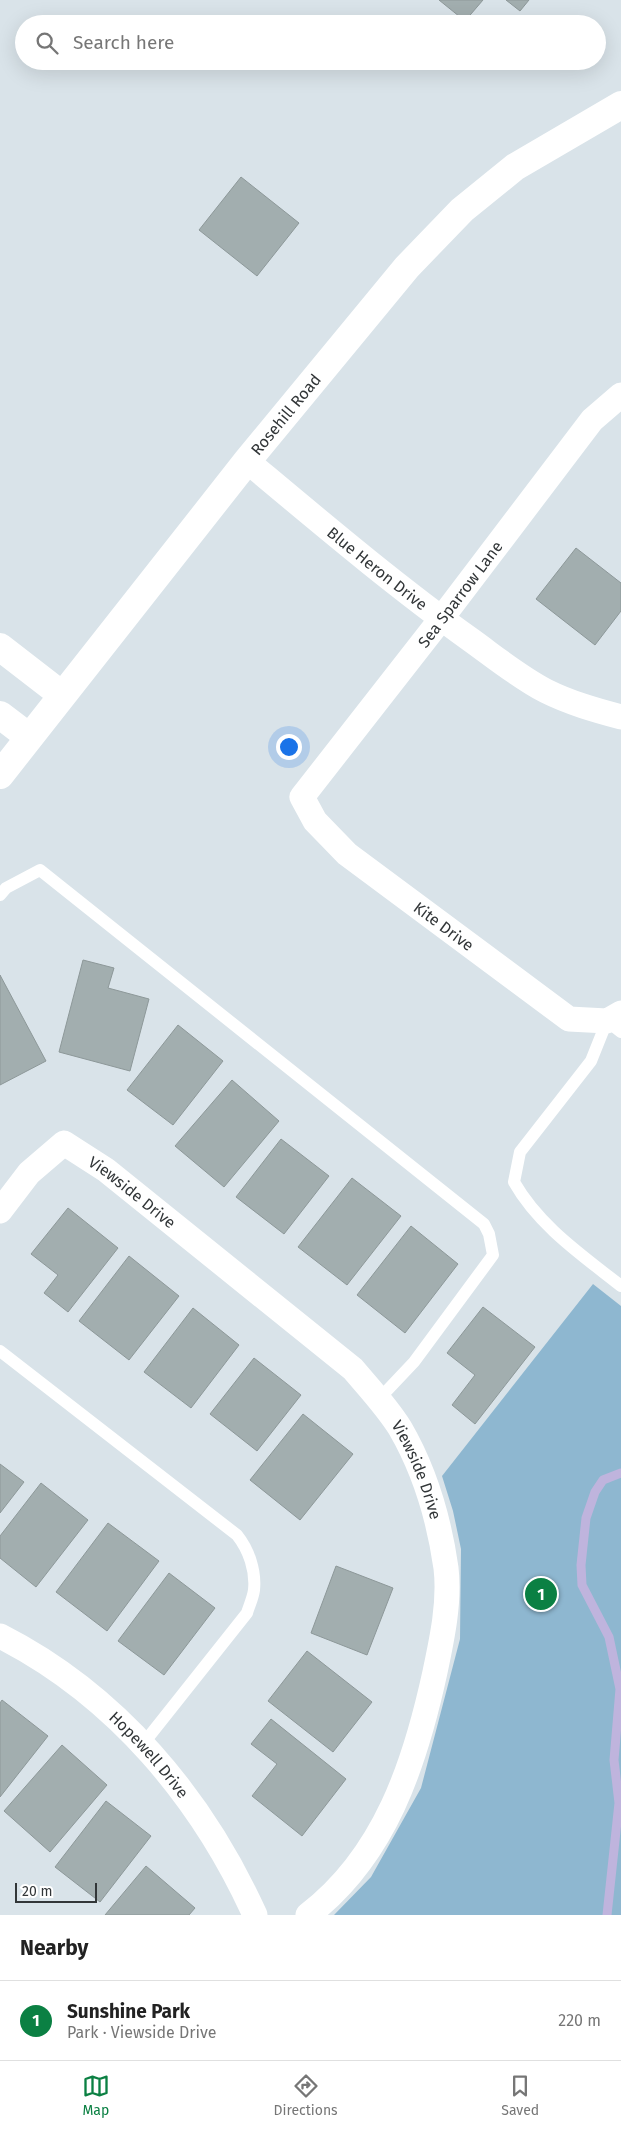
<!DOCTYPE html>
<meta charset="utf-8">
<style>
:root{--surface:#fff;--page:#f2f2f2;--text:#222;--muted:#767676;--line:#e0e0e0;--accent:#0b8043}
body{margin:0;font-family:"Fira Sans",sans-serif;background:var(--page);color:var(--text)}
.scale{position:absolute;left:15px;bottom:12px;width:82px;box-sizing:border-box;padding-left:5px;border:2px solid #323638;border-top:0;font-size:14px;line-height:18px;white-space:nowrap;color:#323638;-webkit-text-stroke:4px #fff;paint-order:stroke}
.you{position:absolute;left:288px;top:746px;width:18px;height:18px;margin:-12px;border:4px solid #fff;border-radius:50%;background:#1a73e8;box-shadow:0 0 0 8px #1a73e833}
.badge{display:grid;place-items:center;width:32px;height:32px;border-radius:50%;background:var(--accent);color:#fff;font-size:16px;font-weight:700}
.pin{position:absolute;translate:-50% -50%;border:2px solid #fff;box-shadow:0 1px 5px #0006}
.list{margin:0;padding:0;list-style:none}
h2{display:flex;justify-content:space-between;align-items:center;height:65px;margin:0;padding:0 20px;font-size:21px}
h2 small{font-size:16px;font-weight:400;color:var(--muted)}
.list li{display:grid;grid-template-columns:32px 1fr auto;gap:15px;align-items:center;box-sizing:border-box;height:80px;padding:0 20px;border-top:1px solid var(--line)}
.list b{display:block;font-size:19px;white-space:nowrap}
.list p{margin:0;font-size:16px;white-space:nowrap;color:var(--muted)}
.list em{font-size:16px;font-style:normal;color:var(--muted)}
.icon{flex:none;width:28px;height:28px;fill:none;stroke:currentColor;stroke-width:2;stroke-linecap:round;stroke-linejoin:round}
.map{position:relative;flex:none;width:621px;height:1915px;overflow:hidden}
.search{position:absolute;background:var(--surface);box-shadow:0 5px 20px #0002;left:15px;right:15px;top:15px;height:55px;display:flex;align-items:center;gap:12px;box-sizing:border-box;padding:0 18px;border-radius:28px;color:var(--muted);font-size:19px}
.sheet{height:145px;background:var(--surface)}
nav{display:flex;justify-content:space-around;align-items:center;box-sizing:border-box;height:70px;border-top:1px solid var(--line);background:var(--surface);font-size:14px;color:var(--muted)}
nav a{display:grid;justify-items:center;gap:2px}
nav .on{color:var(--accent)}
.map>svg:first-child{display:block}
</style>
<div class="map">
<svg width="621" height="1915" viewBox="0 0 621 1915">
<rect width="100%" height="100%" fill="#d9e3e9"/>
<path fill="#8eb7d0" d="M 593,1284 L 621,1306 L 621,1915 L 334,1915 L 371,1877 L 421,1788 L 460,1639 L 461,1549 L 453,1511 L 442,1476 Z"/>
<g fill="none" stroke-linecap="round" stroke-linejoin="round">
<path stroke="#bfb4dd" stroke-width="9" d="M 607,1915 L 619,1803 L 614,1760 L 620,1689 L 609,1637 L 582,1585 L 581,1565 L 586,1518 L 595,1492 L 603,1480 L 621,1473"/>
</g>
<path fill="#a2aeaf" stroke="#8d9899" d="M 439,0 L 483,0 L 465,21 Z
M 506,0 L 529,0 L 520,11 Z
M 241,177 L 299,223 L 257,276 L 199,230 Z
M 576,548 L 621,583 L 621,611 L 595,645 L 536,599 Z
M 83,960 L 114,968 L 108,988 L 149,999 L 130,1071 L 59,1052 Z
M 0,975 L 46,1061 L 0,1085 Z
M 178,1025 L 223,1061 L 173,1125 L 127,1090 Z
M 232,1080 L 279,1121 L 224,1187 L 175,1146 Z
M 281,1139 L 329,1176 L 284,1234 L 236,1197 Z
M 352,1178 L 401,1216 L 347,1285 L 298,1247 Z
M 68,1208 L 118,1248 L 68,1312 L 44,1293 L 58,1275 L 31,1254 Z
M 411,1226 L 458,1264 L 405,1333 L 357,1295 Z
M 129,1256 L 179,1296 L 129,1360 L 79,1321 Z
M 483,1307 L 535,1347 L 475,1424 L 452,1405 L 475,1375 L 447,1353 Z
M 193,1308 L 239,1345 L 191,1408 L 144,1372 Z
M 254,1358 L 301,1395 L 257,1451 L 210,1414 Z
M 303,1414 L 353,1454 L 300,1520 L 250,1480 Z
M 0,1464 L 24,1482 L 0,1513 Z
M 41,1483 L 88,1520 L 36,1587 L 0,1558 L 0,1536 Z
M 108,1523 L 159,1561 L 107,1631 L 56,1592 Z
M 336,1566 L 393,1588 L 367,1655 L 311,1633 Z
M 169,1573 L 215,1608 L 164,1675 L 118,1641 Z
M 307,1651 L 372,1702 L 333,1752 L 268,1701 Z
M 2,1700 L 48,1736 L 0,1797 L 0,1703 Z
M 271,1719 L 346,1779 L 302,1836 L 252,1796 L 277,1764 L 251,1744 Z
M 62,1745 L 107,1785 L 50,1852 L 4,1811 Z
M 106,1801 L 151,1836 L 100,1902 L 55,1867 Z
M 146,1866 L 195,1908 L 189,1915 L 105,1915 Z"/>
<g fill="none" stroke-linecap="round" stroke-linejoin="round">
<path stroke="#fff" stroke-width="12" d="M 0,895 L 6,888 L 40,870 L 484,1224 L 489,1234 L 493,1255 L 414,1362 L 379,1399
M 621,1032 L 607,1021 L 591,1061 L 520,1152 L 514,1182 C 539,1226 582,1255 621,1286
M 0,1351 L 237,1535 C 249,1550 256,1571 254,1590 C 253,1598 249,1606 247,1613 L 143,1744"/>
<g stroke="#fff" stroke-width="25">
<path id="s1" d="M 621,395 L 592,420 L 441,619 L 302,797 L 315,821 L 347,854 L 569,1019 L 607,1021 L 621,1013"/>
<path id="s2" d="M 247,461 C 320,522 393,584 471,640 C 496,658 519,677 546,691 C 570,703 595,710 621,717"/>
<path id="s3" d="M 0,1211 L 29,1173 L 64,1143 L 106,1170 L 353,1369 C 369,1388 387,1407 400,1428 C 425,1471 439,1519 446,1568 C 450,1602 442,1639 435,1672 C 415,1764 385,1856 308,1915"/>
<path id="s4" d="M 0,1636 C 116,1695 202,1798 255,1915"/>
</g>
<g stroke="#fff" stroke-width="28">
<path d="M 0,647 L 62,695"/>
<path d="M 0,715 L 29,737"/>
<path id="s5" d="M 0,775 L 247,461 L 407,267 L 462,210 L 515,167 L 621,105"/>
</g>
</g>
<g text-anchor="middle" stroke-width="5" stroke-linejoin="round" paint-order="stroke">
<g font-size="16" fill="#323638" stroke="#fff">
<text dy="6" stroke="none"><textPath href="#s5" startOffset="460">Rosehill Road</textPath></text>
<text dy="6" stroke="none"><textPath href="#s2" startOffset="169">Blue Heron Drive</textPath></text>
<text transform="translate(460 594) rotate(-53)" y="6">Sea Sparrow Lane</text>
<text dy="6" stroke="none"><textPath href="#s1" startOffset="708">Kite Drive</textPath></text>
<text dy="6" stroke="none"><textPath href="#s3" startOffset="178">Viewside Drive</textPath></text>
<text dy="6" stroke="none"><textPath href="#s3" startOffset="582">Viewside Drive</textPath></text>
<text dy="6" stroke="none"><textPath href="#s4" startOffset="192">Hopewell Drive</textPath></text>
</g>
</g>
</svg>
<div class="scale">20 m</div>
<div class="you"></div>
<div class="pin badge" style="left:541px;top:1594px">1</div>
<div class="search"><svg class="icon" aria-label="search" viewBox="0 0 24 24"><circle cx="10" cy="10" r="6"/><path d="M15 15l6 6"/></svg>Search here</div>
</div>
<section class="sheet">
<h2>Nearby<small></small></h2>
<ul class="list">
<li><span class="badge">1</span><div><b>Sunshine Park</b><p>Park · Viewside Drive</p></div><em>220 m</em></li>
</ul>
</section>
<nav>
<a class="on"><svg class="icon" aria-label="map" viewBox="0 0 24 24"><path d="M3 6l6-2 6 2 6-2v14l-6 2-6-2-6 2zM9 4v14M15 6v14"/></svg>Map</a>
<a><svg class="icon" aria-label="directions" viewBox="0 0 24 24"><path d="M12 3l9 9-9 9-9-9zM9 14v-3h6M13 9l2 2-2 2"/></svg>Directions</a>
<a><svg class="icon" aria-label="saved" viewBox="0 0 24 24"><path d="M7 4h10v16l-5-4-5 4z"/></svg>Saved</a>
</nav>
